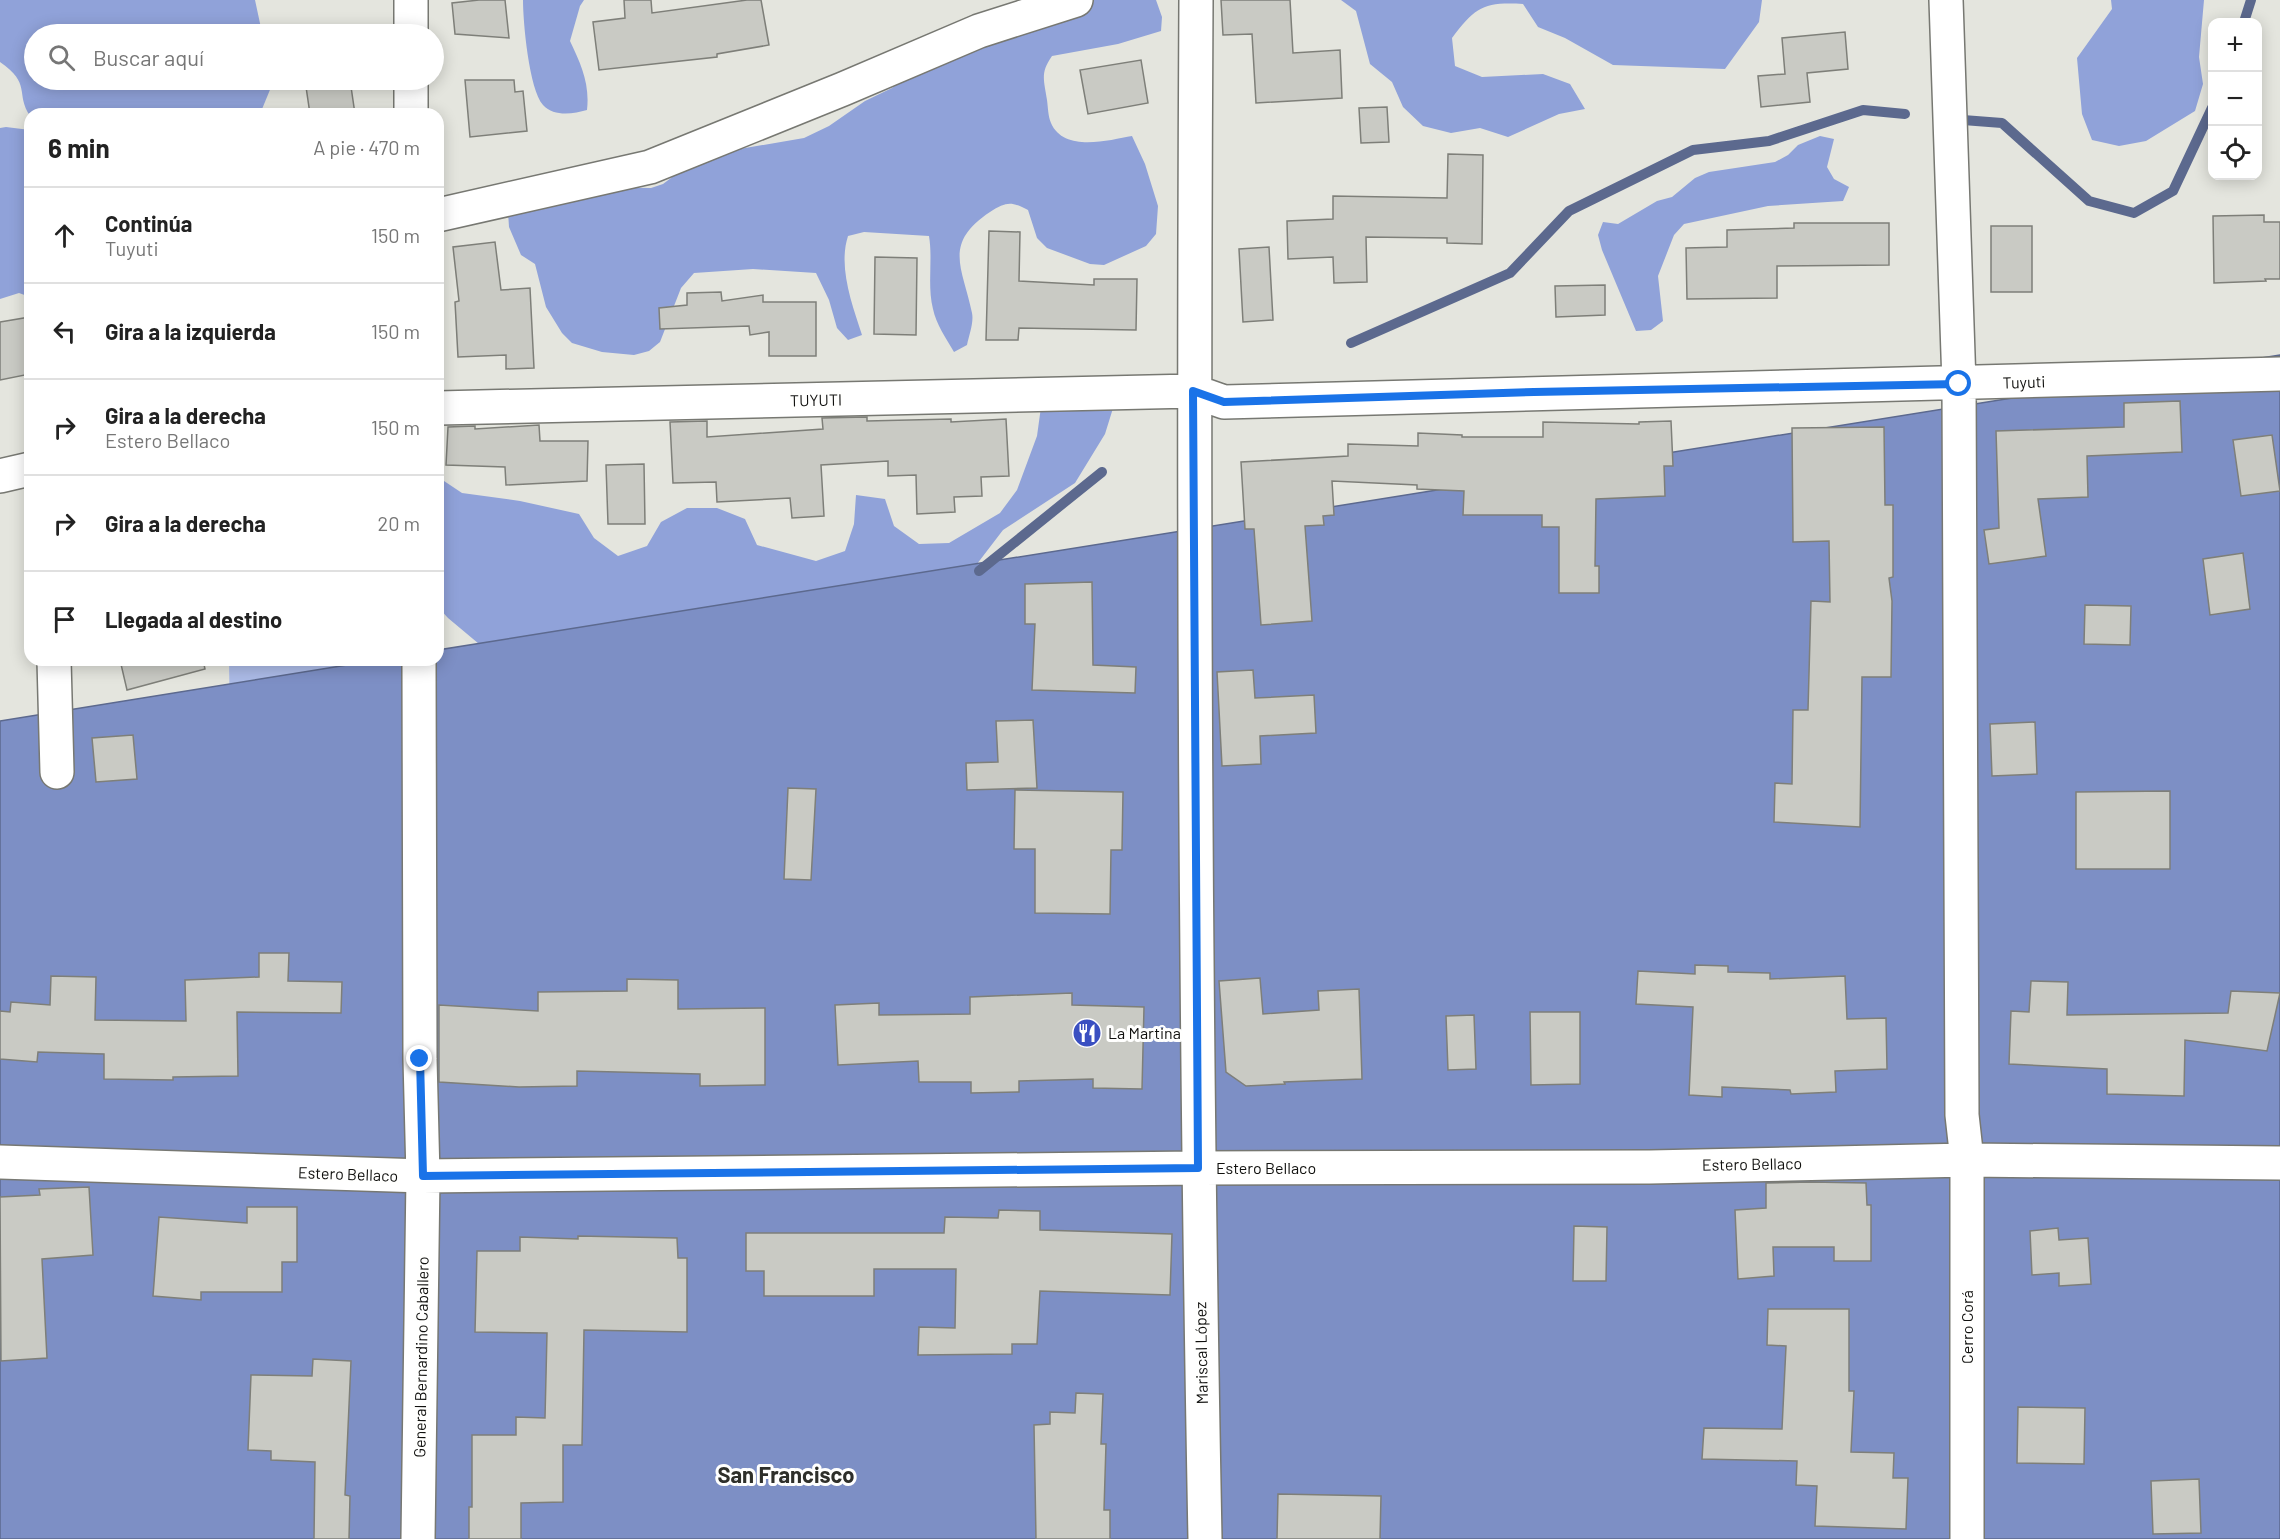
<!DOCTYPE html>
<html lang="es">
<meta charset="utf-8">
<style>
:root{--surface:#fff;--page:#f2f2f2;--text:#222;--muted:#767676;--line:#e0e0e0}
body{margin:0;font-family:Barlow,sans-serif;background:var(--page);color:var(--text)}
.controls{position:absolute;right:18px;top:18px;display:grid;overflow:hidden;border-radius:12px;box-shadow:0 3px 15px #0003}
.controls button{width:54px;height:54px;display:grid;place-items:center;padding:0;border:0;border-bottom:2px solid var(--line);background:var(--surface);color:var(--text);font:30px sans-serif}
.stop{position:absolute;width:18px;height:18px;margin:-14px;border:4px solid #1a73e8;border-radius:50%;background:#fff}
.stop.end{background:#1a73e8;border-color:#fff;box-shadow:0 2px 6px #0008}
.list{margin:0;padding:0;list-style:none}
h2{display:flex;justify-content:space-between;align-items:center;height:78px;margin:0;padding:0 24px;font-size:26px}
h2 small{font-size:20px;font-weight:400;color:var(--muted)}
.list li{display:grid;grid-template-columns:39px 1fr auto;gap:18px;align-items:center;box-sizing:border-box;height:96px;padding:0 24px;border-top:2px solid var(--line)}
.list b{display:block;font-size:22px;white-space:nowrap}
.list p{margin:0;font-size:20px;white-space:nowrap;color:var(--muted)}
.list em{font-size:20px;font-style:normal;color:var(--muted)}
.icon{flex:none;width:33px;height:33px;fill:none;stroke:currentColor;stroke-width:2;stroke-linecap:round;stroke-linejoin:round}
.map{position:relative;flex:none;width:2280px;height:1539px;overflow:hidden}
.search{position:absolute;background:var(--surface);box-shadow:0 3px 15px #0003;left:24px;top:24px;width:420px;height:66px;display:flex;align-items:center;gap:15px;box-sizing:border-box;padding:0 21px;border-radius:33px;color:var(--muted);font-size:22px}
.panel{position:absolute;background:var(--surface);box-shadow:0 3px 15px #0003;left:24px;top:108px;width:420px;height:558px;border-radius:18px}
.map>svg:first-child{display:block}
</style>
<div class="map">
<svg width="2280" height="1539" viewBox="0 0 2280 1539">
<rect width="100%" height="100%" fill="#e4e5de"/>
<path fill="#acbbe7" d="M 229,660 L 363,660 L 364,729 L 230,731 Z"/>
<path fill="#90a2d9" d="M 0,0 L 255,0 L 261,28 L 297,34 L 34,34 L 34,80 L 274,80 L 260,114 L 30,114 L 30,116 C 15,93 32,84 0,62 Z
M 523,0 L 584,0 L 580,6 L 570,41 C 581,64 590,84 587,110 C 573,114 554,117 543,105 C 529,89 523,22 523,0 Z
M 1034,0 L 1156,0 L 1162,17 L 1161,31 L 1118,44 L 1052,56 C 1040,73 1044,80 1047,100 C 1048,107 1048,116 1051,123 C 1064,153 1109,140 1132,136 L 1145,164 L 1158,206 L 1156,234 L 1146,246 L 1104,265 L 1090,264 L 1047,248 L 1037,238 L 1028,210 C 1011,201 1006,202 990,212 C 942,244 963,268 972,313 C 974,322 969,335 967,345 L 954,352 C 946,338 936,324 933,309 C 927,285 933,260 929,236 L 864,232 L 848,236 C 838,267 852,304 862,335 L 848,340 L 837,328 L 829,300 L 816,273 L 753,269 L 694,273 L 681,288 L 660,342 L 649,351 L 634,355 L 602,352 L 572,343 L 562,333 L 546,307 L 535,264 L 521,255 L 509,227 L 508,212 L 576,187 L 651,188 L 663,184 L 687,166 L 716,153 L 804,138 L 829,126 L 865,101 L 892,88 L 950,45 Z
M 1341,0 L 1762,0 L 1759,22 L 1725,69 L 1613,65 L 1565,38 L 1538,27 L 1523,4 C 1483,2 1476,7 1452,38 L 1455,66 L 1482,77 L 1543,74 L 1570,84 L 1585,109 L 1559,114 L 1508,137 L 1480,128 L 1451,133 L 1423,126 L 1403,107 L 1392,82 L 1370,64 L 1356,11 Z
M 2111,0 L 2204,0 L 2199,57 L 2203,84 L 2195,111 L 2146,141 L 2119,146 L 2092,140 L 2082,114 L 2077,58 L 2112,9 Z
M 6,127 L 30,130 L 30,297 L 19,293 L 0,299 L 0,128 Z
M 1820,136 L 1834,139 L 1827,167 L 1834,179 L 1849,187 L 1843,201 L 1768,206 L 1684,224 L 1674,235 L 1658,276 L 1663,321 L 1651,330 L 1636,331 L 1602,250 L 1598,235 L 1603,222 L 1618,224 L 1657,201 L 1672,197 L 1695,178 L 1709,172 L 1775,162 L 1788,155 L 1798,145 Z
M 1114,405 L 1105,434 L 1075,483 L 1003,530 L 967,577 L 491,654 L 448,618 L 438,607 L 438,477 L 462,493 L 520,501 L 579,514 L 594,538 L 618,556 L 647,546 L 661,522 L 687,508 L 717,508 L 745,519 L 757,545 L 816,561 L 845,551 L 854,524 L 856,495 L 885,499 L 894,526 L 919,544 L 949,543 L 1000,513 L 1017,490 L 1037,436 L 1041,407 Z"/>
<path fill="#7d8fc5" stroke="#5c698e" stroke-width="1.5" d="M 2280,355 L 2280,1539 L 0,1539 L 0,721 L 378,660 L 438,660 L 438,650 Z"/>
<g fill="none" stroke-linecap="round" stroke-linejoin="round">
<path stroke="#5c698e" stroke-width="10" d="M 2244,22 L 2251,0
M 1963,120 L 2002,123 L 2089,201 L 2134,213 L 2173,191 L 2212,108
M 1351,343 L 1510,273 L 1569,211 L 1693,150 L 1769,141 L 1863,110 L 1905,114
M 979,571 L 1102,472"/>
</g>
<path fill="#c9cac4" stroke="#7e7f79" stroke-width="1.5" d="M 479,0 L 505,0 L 509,38 L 455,34 L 452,3 Z
M 624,0 L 651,0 L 652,13 L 747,0 L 761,0 L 769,45 L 717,54 L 717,57 L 599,70 L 593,22 L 625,18 Z
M 1221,0 L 1290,0 L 1293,53 L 1340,50 L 1342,98 L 1256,103 L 1252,34 L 1223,35 Z
M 1845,32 L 1848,69 L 1807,73 L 1810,102 L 1761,107 L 1758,76 L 1785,74 L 1782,38 Z
M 1141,60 L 1148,103 L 1088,114 L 1080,70 Z
M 305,80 L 350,80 L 355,114 L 310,114 Z
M 465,80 L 514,80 L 515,92 L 523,91 L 527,131 L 470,137 Z
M 1387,107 L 1389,142 L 1361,143 L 1359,108 Z
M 1448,154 L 1483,155 L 1482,244 L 1447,243 L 1447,238 L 1366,237 L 1367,282 L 1334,283 L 1333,257 L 1288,259 L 1287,221 L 1333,219 L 1333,196 L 1447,198 Z
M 2264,215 L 2264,222 L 2280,222 L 2280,279 L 2265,279 L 2266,281 L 2214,283 L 2213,216 Z
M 1794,223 L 1889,223 L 1889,265 L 1777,266 L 1777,298 L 1687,299 L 1686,248 L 1727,247 L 1727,230 L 1794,228 Z
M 1991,226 L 2032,226 L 2032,292 L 1991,292 Z
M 989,231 L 1020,232 L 1019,281 L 1094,285 L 1094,279 L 1137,279 L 1136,330 L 1019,328 L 1018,340 L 986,340 Z
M 495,242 L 501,290 L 530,288 L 534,368 L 506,369 L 506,355 L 458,357 L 455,302 L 459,301 L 453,247 Z
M 1269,247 L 1273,320 L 1243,322 L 1239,249 Z
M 875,257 L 917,258 L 916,335 L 874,334 Z
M 1605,285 L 1605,315 L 1556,317 L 1555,286 Z
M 721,292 L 722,301 L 763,295 L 763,302 L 816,302 L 816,356 L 769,356 L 769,332 L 750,335 L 749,326 L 660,329 L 659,308 L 687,305 L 687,293 Z
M 30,317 L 30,374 L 0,380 L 0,322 Z
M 2180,401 L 2182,452 L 2087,456 L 2088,497 L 2038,499 L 2046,556 L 1989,564 L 1984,530 L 1999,528 L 1996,431 L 2124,427 L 2124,403 Z
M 867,417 L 867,421 L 951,419 L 951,422 L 1006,419 L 1009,476 L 981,477 L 982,496 L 954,497 L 955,512 L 917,514 L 916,475 L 888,476 L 888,461 L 821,465 L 824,516 L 792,518 L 790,498 L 717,502 L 716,482 L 673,483 L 670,422 L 707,421 L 707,437 L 823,429 L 822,418 Z
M 1671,421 L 1673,466 L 1664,466 L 1665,496 L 1596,499 L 1595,566 L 1599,566 L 1599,593 L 1559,593 L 1559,527 L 1542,527 L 1542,515 L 1463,515 L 1464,491 L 1417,489 L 1417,485 L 1332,481 L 1334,515 L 1323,516 L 1324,525 L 1305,526 L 1312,621 L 1261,625 L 1254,529 L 1245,529 L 1241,462 L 1348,456 L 1348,444 L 1418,446 L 1418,433 L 1462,435 L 1462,437 L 1543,437 L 1543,422 L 1639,424 L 1639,422 Z
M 539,425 L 540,441 L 588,441 L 587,481 L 506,485 L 505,467 L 446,465 L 448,427 L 475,426 L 475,429 Z
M 1884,427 L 1885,505 L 1893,505 L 1893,577 L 1889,578 L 1892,601 L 1891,677 L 1862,677 L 1860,827 L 1774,822 L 1775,783 L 1792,784 L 1793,710 L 1808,710 L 1811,601 L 1830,602 L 1829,541 L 1793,542 L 1792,428 Z
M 2272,435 L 2280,491 L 2241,496 L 2233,440 Z
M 644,464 L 645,524 L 608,524 L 606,465 Z
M 2243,553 L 2250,609 L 2210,615 L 2203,559 Z
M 1092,582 L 1093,665 L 1136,667 L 1135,693 L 1032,690 L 1035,624 L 1025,624 L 1025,584 Z
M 2085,605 L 2131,606 L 2130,645 L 2084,644 Z
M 120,660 L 203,660 L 205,669 L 127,690 Z
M 1253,670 L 1255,698 L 1314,695 L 1316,733 L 1260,736 L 1261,764 L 1222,766 L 1217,672 Z
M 1033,720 L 1037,788 L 967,790 L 966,763 L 998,762 L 996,721 Z
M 2035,722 L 2037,774 L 1992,776 L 1990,724 Z
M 133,735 L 137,779 L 96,782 L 92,738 Z
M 788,788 L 816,789 L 811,880 L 784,879 Z
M 1015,790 L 1123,792 L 1122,850 L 1111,850 L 1110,914 L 1035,913 L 1035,849 L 1014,849 Z
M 2170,791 L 2170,869 L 2076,869 L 2076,792 Z
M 259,953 L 289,953 L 288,981 L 342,982 L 341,1013 L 237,1012 L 238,1076 L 173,1077 L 173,1080 L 104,1079 L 104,1054 L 38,1052 L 37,1062 L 0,1059 L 0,1011 L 10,1012 L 11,1002 L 50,1005 L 51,976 L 96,977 L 95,1020 L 186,1021 L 185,980 L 259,977 Z
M 1695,965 L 1728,966 L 1728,972 L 1770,973 L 1770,979 L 1845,976 L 1847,1019 L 1886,1018 L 1887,1069 L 1835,1071 L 1836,1092 L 1791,1094 L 1790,1090 L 1722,1087 L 1722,1097 L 1689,1095 L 1693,1007 L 1636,1004 L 1638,971 L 1695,974 Z
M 1260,978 L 1263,1014 L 1319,1010 L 1318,991 L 1359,989 L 1362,1079 L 1284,1082 L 1285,1084 L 1246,1086 L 1226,1072 L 1219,981 Z
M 627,979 L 678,980 L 678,1009 L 765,1008 L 765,1085 L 700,1086 L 700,1074 L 577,1071 L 577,1086 L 519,1087 L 439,1082 L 439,1005 L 538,1011 L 538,992 L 627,991 Z
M 2031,981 L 2068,982 L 2067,1015 L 2228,1013 L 2231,991 L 2280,993 L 2267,1051 L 2185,1040 L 2184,1096 L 2107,1094 L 2107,1069 L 2009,1064 L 2011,1011 L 2029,1012 Z
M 1072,993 L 1072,1005 L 1144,1007 L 1142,1089 L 1093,1088 L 1093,1079 L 1019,1081 L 1019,1092 L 971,1093 L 971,1082 L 919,1082 L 918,1061 L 838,1065 L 835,1005 L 879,1003 L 879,1015 L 970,1014 L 970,997 Z
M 1530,1012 L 1580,1012 L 1580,1084 L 1531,1085 Z
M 1474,1015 L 1476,1069 L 1448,1070 L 1446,1016 Z
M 1811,1182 L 1866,1183 L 1867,1205 L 1871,1205 L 1871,1261 L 1834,1261 L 1834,1247 L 1773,1247 L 1774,1276 L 1738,1279 L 1735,1210 L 1766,1208 L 1766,1183 Z
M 89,1187 L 93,1255 L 42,1259 L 47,1358 L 1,1361 L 0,1197 L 40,1195 L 39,1189 Z
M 247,1207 L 297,1207 L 297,1262 L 282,1262 L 282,1292 L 201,1292 L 201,1300 L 153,1296 L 159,1217 L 247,1223 Z
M 999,1210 L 1040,1211 L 1040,1230 L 1172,1234 L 1170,1295 L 1040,1291 L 1037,1344 L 1012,1344 L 1012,1354 L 918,1355 L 919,1327 L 955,1328 L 956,1269 L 874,1269 L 874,1296 L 764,1296 L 764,1271 L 746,1271 L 746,1233 L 944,1233 L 945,1217 L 998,1218 Z
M 1574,1226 L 1607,1227 L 1606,1281 L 1573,1281 Z
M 2058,1228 L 2059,1240 L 2088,1238 L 2091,1284 L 2059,1286 L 2059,1273 L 2032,1275 L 2030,1231 Z
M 578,1236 L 677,1238 L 678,1258 L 687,1258 L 687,1332 L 584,1330 L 582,1445 L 563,1445 L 563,1502 L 521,1503 L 521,1539 L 469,1539 L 469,1507 L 472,1507 L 472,1435 L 516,1435 L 516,1417 L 545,1418 L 547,1333 L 475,1332 L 477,1251 L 520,1251 L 520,1237 L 578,1239 Z
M 1768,1309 L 1849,1309 L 1849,1391 L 1854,1391 L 1851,1452 L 1894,1453 L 1893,1478 L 1908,1478 L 1906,1529 L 1815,1526 L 1817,1486 L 1796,1485 L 1797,1461 L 1702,1459 L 1704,1428 L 1782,1429 L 1786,1346 L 1767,1345 Z
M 313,1359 L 351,1361 L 345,1495 L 350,1496 L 349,1539 L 314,1539 L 315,1462 L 271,1460 L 271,1451 L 248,1450 L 251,1375 L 312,1376 Z
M 1076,1393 L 1103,1394 L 1101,1444 L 1106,1444 L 1104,1510 L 1110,1510 L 1110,1539 L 1036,1539 L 1034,1425 L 1050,1424 L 1050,1412 L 1075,1413 Z
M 2018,1407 L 2085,1408 L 2084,1464 L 2017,1463 Z
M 2199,1479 L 2201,1533 L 2153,1534 L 2151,1481 Z
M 1278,1494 L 1381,1496 L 1380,1539 L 1277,1539 Z"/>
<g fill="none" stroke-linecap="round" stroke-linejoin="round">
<g stroke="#777872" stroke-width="36">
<path id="minor" d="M 411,0 L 411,34
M 1196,0 C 1193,513 1195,1026 1205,1539
M 1946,0 L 1959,384 L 1962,1115 L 1967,1160 L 1967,1539
M 411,80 L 411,114
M 438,215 L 650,167 L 843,89 L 979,31 L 1076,0
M 438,408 L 1193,391 L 1224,402 C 1576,391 1928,385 2280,374
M 0,476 L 30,469
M 54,660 L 57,772
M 0,1162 L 423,1176 L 1198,1168 L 1650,1167 L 1967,1160 L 2280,1163
M 418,1539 L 423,1176 L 420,1059 L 419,660"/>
</g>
<use href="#minor" stroke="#fff" stroke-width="33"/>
</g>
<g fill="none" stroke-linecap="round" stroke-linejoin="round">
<path stroke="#1a73e8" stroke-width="8" d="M 420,1059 L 423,1176 L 1198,1168 L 1193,391 L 1224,402 L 1534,392 L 1959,384"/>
</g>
<defs>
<g id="restaurant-disc" transform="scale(1.5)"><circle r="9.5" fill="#3a4fc1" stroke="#fffffe"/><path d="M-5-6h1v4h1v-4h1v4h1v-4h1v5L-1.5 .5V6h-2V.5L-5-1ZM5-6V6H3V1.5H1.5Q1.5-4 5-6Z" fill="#fff"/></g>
</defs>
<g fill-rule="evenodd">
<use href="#restaurant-disc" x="1087" y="1033"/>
</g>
<g text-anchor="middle" stroke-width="6" stroke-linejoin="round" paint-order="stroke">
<g font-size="16" fill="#10100e" stroke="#fffffe">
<text transform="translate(2024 382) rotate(-2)" y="6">Tuyuti</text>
<text transform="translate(816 400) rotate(-1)" y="6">TUYUTI</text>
<text transform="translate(1752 1164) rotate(-1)" y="6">Estero Bellaco</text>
<text x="1266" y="1174">Estero Bellaco</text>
<text transform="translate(348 1174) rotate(2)" y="6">Estero Bellaco</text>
<text transform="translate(1967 1327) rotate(-90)" y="6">Cerro Corá</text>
<text transform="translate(1201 1353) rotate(-91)" y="6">Mariscal López</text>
<text transform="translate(421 1357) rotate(-89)" y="6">General Bernardino Caballero</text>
</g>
<g font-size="16" fill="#10100e" stroke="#fffffe" text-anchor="start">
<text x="1108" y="1039">La Martina</text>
</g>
<g font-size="22" font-weight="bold" fill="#2e2f2a" stroke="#fffffe">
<text x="786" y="1483">San Francisco</text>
</g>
</g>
</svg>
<div class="controls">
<button>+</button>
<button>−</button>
<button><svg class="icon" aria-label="locate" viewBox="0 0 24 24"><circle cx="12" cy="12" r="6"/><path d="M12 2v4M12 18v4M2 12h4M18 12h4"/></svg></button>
</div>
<div class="stop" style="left:1959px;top:384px"></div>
<div class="stop end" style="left:420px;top:1059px"></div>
<div class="search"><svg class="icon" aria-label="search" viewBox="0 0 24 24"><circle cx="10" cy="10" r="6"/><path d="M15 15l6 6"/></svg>Buscar aquí</div>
<section class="panel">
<h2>6 min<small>A pie · 470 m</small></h2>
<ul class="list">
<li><svg class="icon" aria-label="ahead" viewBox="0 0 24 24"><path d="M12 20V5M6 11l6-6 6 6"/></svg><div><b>Continúa</b><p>Tuyuti</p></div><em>150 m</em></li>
<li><svg class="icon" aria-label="left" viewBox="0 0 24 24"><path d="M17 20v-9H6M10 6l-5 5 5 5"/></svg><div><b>Gira a la izquierda</b></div><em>150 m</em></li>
<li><svg class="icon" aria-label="right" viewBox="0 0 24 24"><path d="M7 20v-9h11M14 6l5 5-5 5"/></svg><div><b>Gira a la derecha</b><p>Estero Bellaco</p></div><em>150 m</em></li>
<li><svg class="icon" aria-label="right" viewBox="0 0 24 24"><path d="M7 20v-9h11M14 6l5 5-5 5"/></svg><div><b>Gira a la derecha</b></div><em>20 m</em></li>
<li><svg class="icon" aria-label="arrive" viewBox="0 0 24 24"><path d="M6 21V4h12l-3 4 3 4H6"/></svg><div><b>Llegada al destino</b></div></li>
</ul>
</section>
</div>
